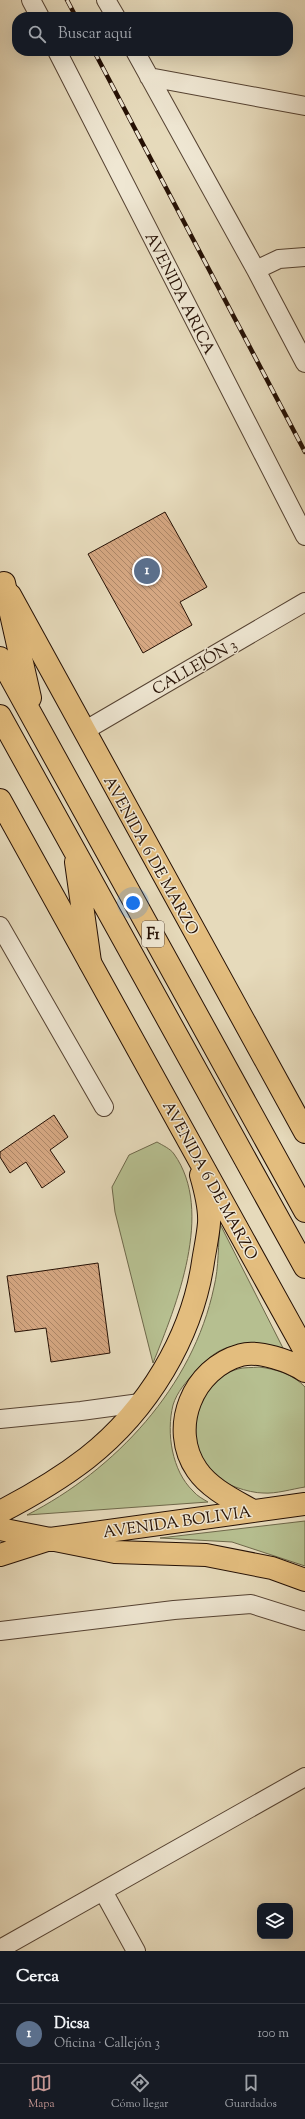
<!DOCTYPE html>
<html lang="es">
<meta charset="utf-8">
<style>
:root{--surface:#171b24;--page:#242831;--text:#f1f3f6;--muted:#9ea1a6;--line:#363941;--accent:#c59692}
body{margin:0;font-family:"Sorts Mill Goudy",serif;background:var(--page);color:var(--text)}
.controls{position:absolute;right:12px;bottom:12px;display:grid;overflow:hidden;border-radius:8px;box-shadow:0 4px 16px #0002}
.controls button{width:36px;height:36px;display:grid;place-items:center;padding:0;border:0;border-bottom:1px solid var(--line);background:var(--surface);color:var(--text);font:20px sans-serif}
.you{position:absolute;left:133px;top:903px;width:14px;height:14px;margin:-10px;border:3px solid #fff;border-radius:50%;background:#1a73e8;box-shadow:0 0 0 6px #1a73e833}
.badge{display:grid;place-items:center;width:26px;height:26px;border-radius:50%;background:var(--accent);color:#fff;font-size:13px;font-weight:700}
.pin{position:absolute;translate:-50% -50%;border:2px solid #fff;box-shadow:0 1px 4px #0006}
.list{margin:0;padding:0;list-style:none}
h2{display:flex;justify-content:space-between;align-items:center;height:52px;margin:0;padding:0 16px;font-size:17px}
h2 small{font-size:13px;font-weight:400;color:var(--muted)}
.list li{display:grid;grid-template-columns:26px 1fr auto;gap:12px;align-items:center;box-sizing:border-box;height:60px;padding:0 16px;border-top:1px solid var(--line)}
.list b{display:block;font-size:15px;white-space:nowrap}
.list p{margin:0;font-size:13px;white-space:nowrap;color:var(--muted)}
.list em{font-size:13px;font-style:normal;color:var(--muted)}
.icon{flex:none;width:22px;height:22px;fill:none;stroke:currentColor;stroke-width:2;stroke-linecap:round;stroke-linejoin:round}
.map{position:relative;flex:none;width:305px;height:1951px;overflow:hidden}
.search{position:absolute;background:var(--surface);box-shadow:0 4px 16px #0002;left:12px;right:12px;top:12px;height:44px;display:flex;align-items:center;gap:10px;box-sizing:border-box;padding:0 14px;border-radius:16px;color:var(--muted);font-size:15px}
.sheet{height:112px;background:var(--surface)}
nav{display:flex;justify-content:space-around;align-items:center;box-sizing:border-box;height:56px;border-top:1px solid var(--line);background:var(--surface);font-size:11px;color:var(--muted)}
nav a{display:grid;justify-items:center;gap:2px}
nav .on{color:var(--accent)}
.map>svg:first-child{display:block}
</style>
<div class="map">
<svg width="305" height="1951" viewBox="0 0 305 1951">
<defs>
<pattern id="building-back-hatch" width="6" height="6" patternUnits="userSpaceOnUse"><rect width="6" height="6" fill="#d5a782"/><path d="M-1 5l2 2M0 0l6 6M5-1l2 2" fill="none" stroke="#ad8768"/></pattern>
</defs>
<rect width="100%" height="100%" fill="#e6dabb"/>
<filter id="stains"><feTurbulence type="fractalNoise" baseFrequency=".005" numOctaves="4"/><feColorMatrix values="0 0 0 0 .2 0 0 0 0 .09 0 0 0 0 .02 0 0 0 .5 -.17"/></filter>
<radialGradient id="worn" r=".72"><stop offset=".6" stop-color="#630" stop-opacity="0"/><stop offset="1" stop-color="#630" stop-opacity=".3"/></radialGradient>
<path fill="#b6bf90" stroke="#6e684a" d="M 157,1142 C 162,1145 171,1149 174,1154 C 215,1211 176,1306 153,1363 L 115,1212 L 112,1187 L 129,1155 Z
M 220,1224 L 284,1350 C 266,1348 243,1342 226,1348 C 214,1352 203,1363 195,1372 C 186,1382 177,1392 173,1405 C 166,1433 172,1471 193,1491 C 197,1496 203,1499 208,1502 L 27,1515 C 115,1470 193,1387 214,1287 C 219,1267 218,1244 220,1224 Z
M 259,1367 C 275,1369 293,1374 305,1387 L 305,1487 C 292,1489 276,1494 263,1493 C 249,1493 222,1484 212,1474 C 182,1443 195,1381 238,1369 C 244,1367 252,1368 259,1367 Z
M 305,1521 L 305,1566 L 232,1542 L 160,1538 Z"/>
<path fill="url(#building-back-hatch)" stroke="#251004" d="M 165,512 L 207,587 L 180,602 L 192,625 L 143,653 L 88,554 Z
M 54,1115 L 68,1137 L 50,1150 L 65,1172 L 42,1188 L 26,1162 L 10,1173 L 0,1157 L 0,1152 Z
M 98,1263 L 110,1353 L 51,1362 L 46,1328 L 15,1332 L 7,1276 Z"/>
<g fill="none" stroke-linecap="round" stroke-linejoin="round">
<g stroke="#554232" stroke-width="20">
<path id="street" d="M 31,0 L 40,17
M 106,0 L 116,17
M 57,51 L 305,536
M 135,51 L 256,270 L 305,363
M 149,77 L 305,106
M 256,270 L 279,259 L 305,257
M 84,731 L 305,602
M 0,926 L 104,1107
M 0,1419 L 81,1411 L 140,1403
M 0,1631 L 174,1610 L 251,1604 L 305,1621
M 103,1891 L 136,1951
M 0,1949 L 305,1777"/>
</g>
<g stroke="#251004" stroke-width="24">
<path id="primary" d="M 10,595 L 305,1132
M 0,800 L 305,1351
M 253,1511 C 234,1500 210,1489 197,1470 C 168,1428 193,1368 241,1355 C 258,1350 291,1361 305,1371
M 0,1512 C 31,1496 60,1479 87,1458 C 148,1410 192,1337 203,1262 C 205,1249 208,1236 209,1223 C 210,1208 205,1189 201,1175
M 0,1529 L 115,1552 L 206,1555 L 272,1568 L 305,1580
M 0,1555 L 50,1539 L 305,1504"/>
</g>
<g stroke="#251004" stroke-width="24">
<path id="highway" d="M 4,583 L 30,698
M 0,658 L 305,1211
M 0,716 L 305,1267
M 76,862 L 90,962"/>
</g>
<use href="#street" stroke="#efe7d3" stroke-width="18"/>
<use href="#primary" stroke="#e3bd7e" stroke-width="22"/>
<use href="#highway" stroke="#e3bd7e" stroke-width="22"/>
<g stroke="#251004" stroke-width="4.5">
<path id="rail" d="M 67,0 L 76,17
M 94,51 L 305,452"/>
</g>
<use href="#rail" stroke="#efe7d3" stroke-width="3" stroke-dasharray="9" stroke-linecap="butt"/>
</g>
<g text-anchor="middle" stroke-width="3" stroke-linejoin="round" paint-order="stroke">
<rect fill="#efe7d3" stroke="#625042" stroke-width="1" x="142" y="921" width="22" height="26" rx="3"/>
<g font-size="15" font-weight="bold" fill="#251004">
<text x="153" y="939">F1</text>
</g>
<g font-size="16" fill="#251004" stroke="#efe7d3">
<text transform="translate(181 293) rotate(63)" y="6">AVENIDA ARICA</text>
<text transform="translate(194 666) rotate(-30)" y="6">CALLEJÓN 3</text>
<text transform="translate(152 855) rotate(61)" y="6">AVENIDA 6 DE MARZO</text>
<text transform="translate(211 1180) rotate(61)" y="6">AVENIDA 6 DE MARZO</text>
<text transform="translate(177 1521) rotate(-8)" y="6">AVENIDA BOLIVIA</text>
</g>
</g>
<rect width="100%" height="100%" filter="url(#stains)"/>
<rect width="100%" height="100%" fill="url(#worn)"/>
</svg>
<div class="controls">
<button><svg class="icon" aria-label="layers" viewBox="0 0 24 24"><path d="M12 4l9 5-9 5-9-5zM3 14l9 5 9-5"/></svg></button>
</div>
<div class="you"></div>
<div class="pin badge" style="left:147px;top:571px;background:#5c6f8a">1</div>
<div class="search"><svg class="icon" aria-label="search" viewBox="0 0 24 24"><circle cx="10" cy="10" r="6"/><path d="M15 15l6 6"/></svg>Buscar aquí</div>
</div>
<section class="sheet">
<h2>Cerca<small></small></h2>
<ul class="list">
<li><span class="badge" style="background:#5c6f8a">1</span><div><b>Dicsa</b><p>Oficina · Callejón 3</p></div><em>100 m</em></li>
</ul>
</section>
<nav>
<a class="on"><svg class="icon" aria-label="map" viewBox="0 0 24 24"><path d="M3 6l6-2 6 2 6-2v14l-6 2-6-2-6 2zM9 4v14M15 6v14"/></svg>Mapa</a>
<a><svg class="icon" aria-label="directions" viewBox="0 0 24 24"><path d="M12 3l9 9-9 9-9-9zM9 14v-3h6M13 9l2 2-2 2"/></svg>Cómo llegar</a>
<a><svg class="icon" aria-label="saved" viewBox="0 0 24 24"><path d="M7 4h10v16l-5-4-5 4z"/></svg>Guardados</a>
</nav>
